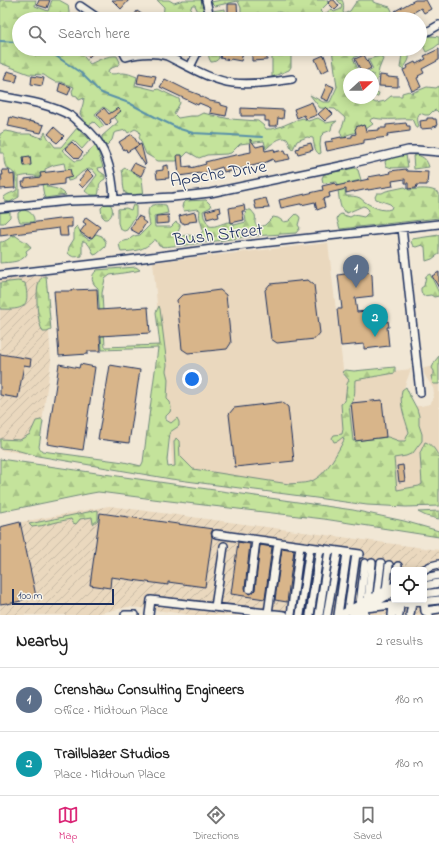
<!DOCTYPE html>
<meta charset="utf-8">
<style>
:root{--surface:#fff;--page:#f6f6f6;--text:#222;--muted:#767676;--line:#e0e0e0;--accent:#db2777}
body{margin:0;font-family:"Indie Flower",sans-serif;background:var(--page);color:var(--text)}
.controls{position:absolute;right:12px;bottom:12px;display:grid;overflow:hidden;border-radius:4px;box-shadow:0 2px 10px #0003}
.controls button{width:36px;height:36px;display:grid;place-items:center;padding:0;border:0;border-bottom:1px solid var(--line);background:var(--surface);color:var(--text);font:20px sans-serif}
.compass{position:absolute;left:343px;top:68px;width:36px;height:36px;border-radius:50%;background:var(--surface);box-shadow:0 2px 10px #0003;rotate:69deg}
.scale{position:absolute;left:12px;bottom:10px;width:102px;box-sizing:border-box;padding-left:4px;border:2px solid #1b2f5e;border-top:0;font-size:11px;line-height:14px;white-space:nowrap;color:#1b2f5e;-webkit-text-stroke:3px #f7f3e8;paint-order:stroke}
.you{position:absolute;left:192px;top:379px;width:14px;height:14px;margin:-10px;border:3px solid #fff;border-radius:50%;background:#1a73e8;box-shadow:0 0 0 6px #1a73e833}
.badge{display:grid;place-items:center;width:26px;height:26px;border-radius:50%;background:var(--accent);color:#fff;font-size:13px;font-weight:700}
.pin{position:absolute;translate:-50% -33px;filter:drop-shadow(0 1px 2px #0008)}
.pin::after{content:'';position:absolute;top:21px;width:14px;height:12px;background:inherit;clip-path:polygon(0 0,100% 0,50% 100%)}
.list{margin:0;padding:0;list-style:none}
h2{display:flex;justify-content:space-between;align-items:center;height:52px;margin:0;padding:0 16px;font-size:17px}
h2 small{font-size:13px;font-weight:400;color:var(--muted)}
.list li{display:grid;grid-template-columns:26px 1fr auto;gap:12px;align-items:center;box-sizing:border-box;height:64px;padding:0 16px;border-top:1px solid var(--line)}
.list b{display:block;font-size:15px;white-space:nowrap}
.list p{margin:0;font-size:13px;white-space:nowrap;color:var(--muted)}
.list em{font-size:13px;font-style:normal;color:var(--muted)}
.icon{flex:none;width:22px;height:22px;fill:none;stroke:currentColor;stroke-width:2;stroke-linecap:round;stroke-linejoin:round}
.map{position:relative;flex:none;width:439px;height:615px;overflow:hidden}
.search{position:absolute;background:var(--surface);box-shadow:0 2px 10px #0003;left:12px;right:12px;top:12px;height:44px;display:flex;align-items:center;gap:10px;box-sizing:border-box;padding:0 14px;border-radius:22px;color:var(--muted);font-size:15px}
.sheet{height:180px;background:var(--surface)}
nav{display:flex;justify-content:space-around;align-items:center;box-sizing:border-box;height:56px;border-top:1px solid var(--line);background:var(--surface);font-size:11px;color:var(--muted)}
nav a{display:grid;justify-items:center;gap:2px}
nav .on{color:var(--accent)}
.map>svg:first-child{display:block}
</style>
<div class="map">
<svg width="439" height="615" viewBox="0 0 439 615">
<defs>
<pattern id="industrial-furrows" width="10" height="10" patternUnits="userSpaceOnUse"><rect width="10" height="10" fill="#ead8be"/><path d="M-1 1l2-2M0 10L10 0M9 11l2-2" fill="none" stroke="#c8baa6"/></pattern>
<pattern id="forest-firs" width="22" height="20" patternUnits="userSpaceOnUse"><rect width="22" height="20" fill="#c4e39b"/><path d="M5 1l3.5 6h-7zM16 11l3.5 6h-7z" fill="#a8c388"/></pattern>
</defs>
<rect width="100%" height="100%" fill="#f1e7d5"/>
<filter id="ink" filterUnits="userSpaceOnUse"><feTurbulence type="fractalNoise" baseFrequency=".025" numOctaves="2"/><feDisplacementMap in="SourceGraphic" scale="8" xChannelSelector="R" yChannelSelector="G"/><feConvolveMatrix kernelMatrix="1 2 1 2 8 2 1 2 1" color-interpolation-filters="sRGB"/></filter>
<g filter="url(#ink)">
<path fill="#ead8be" d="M 328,243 L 344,377 L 411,369 L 404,388 L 404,396 L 414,406 L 421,406 L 430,404 L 433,399 L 434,393 L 433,388 L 424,374 L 424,368 L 439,365 L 439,501 L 415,502 L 173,470 L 153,262 Z"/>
<path fill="url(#industrial-furrows)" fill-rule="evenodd" d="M 45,275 L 51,361 L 37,455 L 0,450 L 0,280 Z
M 109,506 L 439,550 L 439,615 L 191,615 L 142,608 L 128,607 L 90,615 L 0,615 L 0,526 ZM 394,570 L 424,570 L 424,600 L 394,600 Z"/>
<path fill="url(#forest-firs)" stroke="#70897c" d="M 0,0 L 36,0 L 35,6 L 48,11 L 52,0 L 59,0 L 68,5 L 70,19 L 19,19 L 19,49 L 76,49 L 79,51 L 90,64 C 99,60 108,55 117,56 L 120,62 L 117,66 L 109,69 L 108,73 C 115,75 116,73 123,73 C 127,73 132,75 137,77 L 135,85 L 155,90 L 158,89 L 179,99 L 180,103 L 174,114 L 178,118 L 190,116 L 197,116 L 203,113 L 230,119 L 258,121 L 264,126 L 266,129 C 279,130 290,121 303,118 L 308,121 L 318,118 L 326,123 L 337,121 L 332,125 L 331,130 L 324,133 L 321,136 L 320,145 L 321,153 L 319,154 C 314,150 314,144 313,138 L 307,137 L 297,141 L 293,149 L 291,148 C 290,146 289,141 287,139 C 281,135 270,145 266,149 L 264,141 C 255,142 248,143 240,144 L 231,153 L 227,154 L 207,155 L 199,158 L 188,152 L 181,159 L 176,161 L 158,161 L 146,154 L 139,137 L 140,134 L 139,131 L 135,129 L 128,133 L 126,130 L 117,132 L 114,133 L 112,140 L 106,146 L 102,139 L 102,136 L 118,122 C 114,116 110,110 103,107 L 95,114 L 104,126 L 100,128 L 94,122 L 89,125 L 86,123 L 80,114 L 83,104 L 84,98 L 79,100 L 77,96 L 73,95 L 72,91 L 74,87 L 61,82 L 55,82 L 48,78 L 44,75 L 29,74 L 0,63 Z
M 157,0 L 169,0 L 174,3 L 183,0 L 201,0 L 204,10 L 201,12 L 197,10 L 195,5 L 192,5 L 189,13 L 184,19 L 163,19 L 164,7 Z
M 221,0 L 327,0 L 328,3 L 320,11 L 324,15 L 331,9 L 334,12 L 341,9 L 342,5 L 337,0 L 342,0 C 344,3 344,8 343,12 L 344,14 L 350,11 L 356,2 L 360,0 L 373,0 L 373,2 C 379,4 384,5 390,7 L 395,17 L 393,17 L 387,12 C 382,13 371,14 367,17 L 371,19 L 331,19 L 329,15 L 324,19 L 303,19 L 278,12 L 273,15 L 272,19 L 241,19 L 241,8 L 238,1 L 215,6 L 211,2 Z
M 225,9 L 226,19 L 213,19 L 212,11 Z
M 428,36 L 433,36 L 439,37 L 439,44 L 434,48 L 426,52 L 424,48 L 423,39 Z
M 206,49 L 217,49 L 219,58 C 217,61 214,62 211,62 C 208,58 209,53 206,49 Z
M 267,49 L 276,49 L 276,51 L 291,52 L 291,67 L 289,70 L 272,77 L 272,52 Z
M 332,49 L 355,49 L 361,50 L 362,54 L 353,58 L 360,74 L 349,74 L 349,98 L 371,98 L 372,101 L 376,103 L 385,101 L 391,96 L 402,96 L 402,93 L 409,91 L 412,93 L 427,87 L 436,88 L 439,86 L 439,113 L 436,110 L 433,111 L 429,115 L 425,115 L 420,113 C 416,117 418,122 419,127 L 417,128 L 416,128 L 412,119 C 398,118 388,121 374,118 L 371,119 L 370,121 L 373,124 L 366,129 L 347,135 L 343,139 L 340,131 L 343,125 L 345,118 L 335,109 L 320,108 L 310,95 L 323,102 L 330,102 L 337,87 Z
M 408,50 C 411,60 408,61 403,69 L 400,68 L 402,54 L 404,51 Z
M 381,56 L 383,59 L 379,69 L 376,85 L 373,91 L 379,93 L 378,96 L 373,97 L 373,74 L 365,74 L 373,69 L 368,59 Z
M 77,128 L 87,137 L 90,140 L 82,149 L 73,140 L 62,150 L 75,161 L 81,160 L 88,152 L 96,145 L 103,167 L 98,168 L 99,171 L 105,175 L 105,179 C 96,184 101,187 98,195 C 92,195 89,195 85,191 L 97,175 L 92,169 C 81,168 78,180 68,181 L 64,163 L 54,165 L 45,169 L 47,187 C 54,188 61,189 66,195 L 45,198 C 43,193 43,189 42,184 C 39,173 28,175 19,177 L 19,197 L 10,202 L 5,201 L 4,197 C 8,193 13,193 17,190 L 15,174 C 4,165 4,168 4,153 L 0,153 L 0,134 L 5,131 L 12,132 L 19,134 L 30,134 L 42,138 L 45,132 L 48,138 L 55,147 L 61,147 Z
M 403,155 L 406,155 L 408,167 L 392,168 L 386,166 L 385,162 L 388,157 Z
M 417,155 C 424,157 427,160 429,167 L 414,169 L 413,156 Z
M 125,168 L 142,178 L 144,197 C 137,197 131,196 125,193 C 122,184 124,179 122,170 Z
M 355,168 L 358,170 L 361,180 L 344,184 L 346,196 C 351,196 356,196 360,198 C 362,199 363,201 365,202 C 373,207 382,212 391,209 L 392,206 L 390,204 L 376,199 L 375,197 L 377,193 L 382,193 L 386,191 L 405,187 L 409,190 C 419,189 430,187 439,193 L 439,218 L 340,229 L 337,219 L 338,216 L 341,214 L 350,217 L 354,215 L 364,217 L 367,214 L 369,210 L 366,207 L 363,206 L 347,213 C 345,211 343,211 342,209 C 339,205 338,187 337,182 L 323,183 L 322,178 L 324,174 Z
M 206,200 L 210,204 L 211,207 L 203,211 L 204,217 L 209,226 C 217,228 224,221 232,222 L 234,225 L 246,222 L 245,213 L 248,210 L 251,210 C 252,212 254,213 255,215 C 257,221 251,224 261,227 L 265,225 L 273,217 L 278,218 L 284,222 L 289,221 L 296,214 L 299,216 L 300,218 L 298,225 L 300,228 L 296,233 L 254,236 L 179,246 C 172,245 166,248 159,246 L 156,240 L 154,240 C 144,251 134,251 121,252 L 119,244 L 120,242 L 129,240 L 131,238 L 134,236 L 140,235 L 150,225 C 147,210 145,202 166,205 L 168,213 L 154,216 L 155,227 L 171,227 L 176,222 L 180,225 L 180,227 L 178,232 L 175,235 L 177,238 C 181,237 184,235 188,235 C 196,236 197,238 203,231 C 202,222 198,220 200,210 L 197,209 L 184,211 L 182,207 L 183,203 L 186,201 Z
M 105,204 L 110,204 C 114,209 113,215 108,219 L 105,219 L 102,216 L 101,208 Z
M 133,205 L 136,205 L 136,215 L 127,230 L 124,231 L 120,229 L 118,223 L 118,209 L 126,208 L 131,210 Z
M 7,210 L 10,212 L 10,217 L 4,223 L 0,223 L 0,211 Z
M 22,210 C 29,210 35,215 34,222 L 20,222 L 18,217 L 18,213 Z
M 77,226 L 82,235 L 89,240 L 96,234 L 102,236 L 106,242 L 105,247 L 97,254 L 94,255 C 91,249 90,244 84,241 L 82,242 L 82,256 C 76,257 72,258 68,253 L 69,247 L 74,239 L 74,229 Z
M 15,235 C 20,240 27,241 31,247 L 26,251 L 27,254 C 21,263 10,262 0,263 L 0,242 C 7,242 9,237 15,235 Z
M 439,235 L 439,254 L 432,259 L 426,261 L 425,247 L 422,245 L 416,247 L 413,246 L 411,242 L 412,239 Z
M 136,267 L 140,270 L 136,271 L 110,275 L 105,279 L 102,293 L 105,347 L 160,345 L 156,312 L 159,306 L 160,309 L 167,365 L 166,371 L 168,379 L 167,399 L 170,402 L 171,408 L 170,412 L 166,416 L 166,420 L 171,423 L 177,418 L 179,422 L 179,426 L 170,432 L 167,460 L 168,467 L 175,466 L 174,442 L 176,438 L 179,441 L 180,456 L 193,469 L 289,484 C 297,483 306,484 314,480 C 327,473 337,453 344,440 L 343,437 L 338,441 L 334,442 L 332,438 L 334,435 L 342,434 L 343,429 L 341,404 L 345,401 L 347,384 L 349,380 L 342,372 L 345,370 L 354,371 L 395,367 L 395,373 L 355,380 C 354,391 357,395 349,405 L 353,441 L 388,437 L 399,441 L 405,441 L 409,432 C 405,418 399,405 402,390 L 406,387 L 410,396 L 417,409 L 419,416 L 419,425 L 422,434 L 422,441 L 418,446 L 413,453 L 406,456 L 394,458 L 397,490 L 419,486 L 422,484 L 420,453 L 425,442 C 432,444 436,451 439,457 L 439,506 L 406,507 L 367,505 L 316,498 L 171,479 L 38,456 L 12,449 L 0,448 L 0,439 L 20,440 L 30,434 L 36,421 L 41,420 L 43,421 L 39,447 L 42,451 L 124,462 L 141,466 L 143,462 L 158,348 L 102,350 L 98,288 C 91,283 90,276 97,270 Z
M 430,274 L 439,293 L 439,296 L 434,297 L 431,295 L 423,296 L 421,291 L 421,288 L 424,286 L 426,276 Z
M 46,276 L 51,330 L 47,332 L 43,332 C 37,322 35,293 39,282 C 40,278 43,277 46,276 Z
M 18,281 L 25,283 C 31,308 23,310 0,309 L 0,283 Z
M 439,356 L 439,384 L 433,384 L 431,376 L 434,374 L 434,371 L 432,368 L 435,361 Z
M 0,459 L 242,494 L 353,510 L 404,521 L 439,531 L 439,537 L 324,519 L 161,500 L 107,493 L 98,492 L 87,494 L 0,512 Z
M 98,510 L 98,520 L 93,524 L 92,517 L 80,519 L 76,524 L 73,523 L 71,519 C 58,521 45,526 32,527 L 29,524 Z
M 439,511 L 439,519 L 426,516 L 418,512 Z"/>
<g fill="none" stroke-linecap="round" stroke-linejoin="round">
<path stroke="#5991a9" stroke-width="2" d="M 0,41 L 19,42
M 42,49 L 53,54 L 81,73 L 100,92 L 104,94 L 129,103 L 155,117 L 180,129 L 193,133 L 231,135 L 262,137"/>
</g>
<path fill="#d8b58a" stroke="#1b2f5e" d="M 39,0 L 50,0 L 47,8 L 37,5 Z
M 112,0 L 129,0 L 121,9 Z
M 332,0 L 334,0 L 339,6 L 335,10 L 328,3 Z
M 415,0 L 426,0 L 431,9 L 424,13 L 421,8 L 402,19 L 399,19 L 395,11 Z
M 228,4 L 237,4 L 238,19 L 228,19 Z
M 137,11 L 149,19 L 132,19 Z
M 81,49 L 97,49 L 89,57 Z
M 222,49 L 237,49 L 237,51 L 243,52 L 241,61 L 230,59 L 230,60 L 220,58 Z
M 439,49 L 439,60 L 422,69 L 424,73 L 418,76 L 419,77 L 417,78 L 421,87 L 412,91 L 403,70 L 408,68 L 407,66 L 415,62 L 416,64 L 426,59 L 424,56 Z
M 252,50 L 267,50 L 267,60 L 252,61 Z
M 324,55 L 329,69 L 321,73 L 315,59 Z
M 364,55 L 371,68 L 362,73 L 355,59 Z
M 7,71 L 18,74 L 16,82 L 4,80 Z
M 139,73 L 156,76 L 153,86 L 137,83 Z
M 380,75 L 388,76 L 388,77 L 398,78 L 398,87 L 379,86 Z
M 32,76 L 44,78 L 42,86 L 31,84 Z
M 165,79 L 187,90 L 200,95 L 200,96 L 210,101 L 221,103 L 221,105 L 228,107 L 226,116 L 210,113 L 211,108 L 199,103 L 198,105 L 160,87 Z
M 60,83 L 71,87 L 68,95 L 58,91 Z
M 327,84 L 334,87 L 328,101 L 321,98 Z
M 312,102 L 317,115 L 306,119 L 304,115 L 297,118 L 294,109 Z
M 326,107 L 333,114 L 325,121 L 318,114 Z
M 104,108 L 109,114 L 118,108 L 121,111 L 110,120 L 111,122 L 107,126 L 97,114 Z
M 241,108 L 284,110 L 283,119 L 278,118 L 277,126 L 269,126 L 269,121 L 265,121 L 265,116 L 241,116 Z
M 10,117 L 29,122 L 29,121 L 44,125 L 41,133 L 8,126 Z
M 427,118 L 433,118 L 433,119 L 436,119 L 437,126 L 433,127 L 433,128 L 421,129 L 420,121 L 427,120 Z
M 406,123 L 407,126 L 410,126 L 410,131 L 387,134 L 388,137 L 364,140 L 364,143 L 327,151 L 325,142 L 333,141 L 332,139 L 341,137 L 341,138 L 352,137 L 352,135 L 356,134 L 355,129 L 356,128 L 356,127 L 361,125 L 361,126 L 364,125 L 366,131 L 379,130 L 379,128 L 386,128 L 386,125 Z
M 54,127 L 64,136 L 57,143 L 53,140 L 54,139 L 48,134 Z
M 132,134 L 139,145 L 127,152 L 126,149 L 124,150 L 119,142 Z
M 250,139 L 256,147 L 264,145 L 265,151 L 274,149 L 275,152 L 285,150 L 286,154 L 288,154 L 290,159 L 274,162 L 273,159 L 264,163 L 227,172 L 227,171 L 224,172 L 222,167 L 200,174 L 200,173 L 179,176 L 177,155 L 182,155 L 183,167 L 191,166 L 191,168 L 206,164 L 205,162 L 221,158 L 251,152 Z
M 72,142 L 83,153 L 78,159 L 76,157 L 75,158 L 65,148 Z
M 311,143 L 313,150 L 298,154 L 296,149 L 299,148 L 299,146 Z
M 141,144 L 146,164 L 145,165 L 134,148 Z
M 30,156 L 31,165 L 24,166 L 23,157 Z
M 134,163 L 145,168 L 141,176 L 130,170 Z
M 168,165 L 169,178 L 157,179 L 156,171 L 163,170 L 163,166 Z
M 70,169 L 72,177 L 64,179 L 64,184 L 48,186 L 47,184 L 23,187 L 22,182 L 25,182 L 25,179 L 41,177 L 40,173 L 65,170 Z
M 406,169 L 407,171 L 428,172 L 427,185 L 417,185 L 416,188 L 408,189 L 408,183 L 405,183 L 405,179 L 392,181 L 393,186 L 368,190 L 368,189 L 354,192 L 354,191 L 346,193 L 346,189 L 329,193 L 330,197 L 323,199 L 325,207 L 317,210 L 315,202 L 301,205 L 301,204 L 300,204 L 281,208 L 279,200 L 323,190 L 322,186 L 335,183 L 336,186 L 369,179 L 368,177 L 391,173 L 390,171 Z
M 2,170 L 9,170 L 10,175 L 14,174 L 15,188 L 0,189 L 0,181 L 2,181 L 1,175 L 3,175 Z
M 88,170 L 94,176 L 83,188 L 79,184 L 81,182 L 79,180 Z
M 266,198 L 269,208 L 256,209 L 254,201 Z
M 244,205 L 245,211 L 242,211 L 244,220 L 231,223 L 229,208 Z
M 220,207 L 221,212 L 218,213 L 219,217 L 215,218 L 214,217 L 207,219 L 205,211 Z
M 195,212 L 197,221 L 189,222 L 189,223 L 184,224 L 184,223 L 181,223 L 179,216 Z
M 169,215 L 167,217 L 169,217 L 169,223 L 156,224 L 156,216 Z
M 138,216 L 143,218 L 142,220 L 146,223 L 139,234 L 130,229 Z
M 86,217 L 100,227 L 92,238 L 90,237 L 89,238 L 80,232 L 86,224 L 83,222 Z
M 72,218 L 72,227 L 67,227 L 68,236 L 60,236 L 59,228 L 0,236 L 0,227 L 59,219 Z
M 364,270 L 369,272 L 372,275 L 373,296 L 355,298 L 357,312 L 385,309 L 386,322 L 388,321 L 389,327 L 387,327 L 389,346 L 364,349 L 364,344 L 341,346 L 337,309 L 342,309 L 338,275 L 358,272 Z
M 439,272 L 439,288 L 432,276 Z
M 308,280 L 314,285 L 320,333 L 315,339 L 277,343 L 271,339 L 265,290 L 270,284 Z
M 97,289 L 98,310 L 148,307 L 150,333 L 100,336 L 101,351 L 88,351 L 88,354 L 59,356 L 54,291 L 72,291 L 71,290 Z
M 220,290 L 226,295 L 231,343 L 227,349 L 188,353 L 182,349 L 177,300 L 182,295 Z
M 0,354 L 31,359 L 30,366 L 24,365 L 18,398 L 0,395 Z
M 59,364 L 79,368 L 80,364 L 95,367 L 83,450 L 47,444 Z
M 110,365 L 140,370 L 129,443 L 98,439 Z
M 382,400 L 386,437 L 355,441 L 351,403 Z
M 282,402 L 288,407 L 294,461 L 235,467 L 229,414 L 234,408 Z
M 403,465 L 405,481 L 399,482 L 397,466 Z
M 100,513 L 213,529 L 211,533 L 212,537 L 205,587 L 168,582 L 168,585 L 111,577 L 110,588 L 90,585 Z
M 20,522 L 36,596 L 21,600 L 21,601 L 7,604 L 7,603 L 0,604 L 0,527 Z
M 238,542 L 250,544 L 245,588 L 246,591 L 249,594 L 252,593 L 255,590 L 260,545 L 272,547 L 265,599 L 231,594 Z
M 282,548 L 294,550 L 287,602 L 275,600 Z"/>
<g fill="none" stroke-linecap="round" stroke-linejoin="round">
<g stroke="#1b2f5e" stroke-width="10">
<path id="minor" d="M 206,0 L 209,13 L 209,19
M 80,6 L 99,19
M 420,36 L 439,25
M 122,49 L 126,57 C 140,53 153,52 167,56 C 188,66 210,80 233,83 C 253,85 273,82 292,79
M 390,49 L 391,49
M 190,67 L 199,49
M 0,96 C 23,100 50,104 71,116 C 74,118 77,121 80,124 C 83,126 87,129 90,132 C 107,149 113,176 114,199
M 0,208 L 68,201 L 136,199 L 173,197 L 210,193 L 345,165 L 408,150 L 417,150 L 439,152
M 402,228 L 420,393
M 0,275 L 120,261 L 236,246 L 439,224
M 216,534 L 360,554
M 398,570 L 398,566
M 423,570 L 431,566 L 439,564
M 424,578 L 439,575
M 424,586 L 439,583
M 250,589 L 256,540
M 386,590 L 389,565
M 424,594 L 439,592
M 377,595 L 381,563
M 368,600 L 372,563
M 424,602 L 425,611 L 429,615
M 360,604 L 365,563
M 215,607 L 224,546
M 348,611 L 356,554
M 425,611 L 439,609
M 268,613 L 278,543
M 125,615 L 135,615
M 149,615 L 151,600 L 284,615
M 291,615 L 300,546
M 300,615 L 310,547
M 310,615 L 320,549
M 319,615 L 329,550
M 327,615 L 338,551
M 338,615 L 347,553
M 340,615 L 394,586
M 353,615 L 394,592
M 364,615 L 365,608 L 439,600
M 392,615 L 393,605
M 399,615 L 400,604
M 410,615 L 412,603"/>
</g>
<use href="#minor" stroke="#f7f3e8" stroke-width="7"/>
</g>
</g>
<g text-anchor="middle" stroke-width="3" stroke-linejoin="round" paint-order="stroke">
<g font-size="18" fill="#1b2f5e" stroke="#f7f3e8">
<text transform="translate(218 173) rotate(-9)" y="6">Apache Drive</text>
<text transform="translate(218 234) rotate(-7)" y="6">Bush Street</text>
</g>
</g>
</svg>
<div class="controls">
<button><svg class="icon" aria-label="locate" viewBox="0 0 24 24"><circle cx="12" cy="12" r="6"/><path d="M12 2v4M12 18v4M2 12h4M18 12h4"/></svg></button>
</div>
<svg class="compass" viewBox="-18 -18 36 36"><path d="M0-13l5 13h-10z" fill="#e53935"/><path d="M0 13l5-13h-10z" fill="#767676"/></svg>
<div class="scale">100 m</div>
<div class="you"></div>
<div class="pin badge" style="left:356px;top:288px;background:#5c6f8a">1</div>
<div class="pin badge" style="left:375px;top:337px;background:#0f9aa8">2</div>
<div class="search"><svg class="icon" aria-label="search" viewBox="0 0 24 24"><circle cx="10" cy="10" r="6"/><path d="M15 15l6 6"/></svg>Search here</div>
</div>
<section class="sheet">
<h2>Nearby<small>2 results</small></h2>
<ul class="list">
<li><span class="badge" style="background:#5c6f8a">1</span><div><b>Crenshaw Consulting Engineers</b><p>Office · Midtown Place</p></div><em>180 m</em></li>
<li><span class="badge" style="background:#0f9aa8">2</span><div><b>Trailblazer Studios</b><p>Place · Midtown Place</p></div><em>180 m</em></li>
</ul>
</section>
<nav>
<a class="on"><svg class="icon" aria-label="map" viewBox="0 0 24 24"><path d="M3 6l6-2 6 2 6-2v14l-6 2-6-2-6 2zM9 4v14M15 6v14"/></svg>Map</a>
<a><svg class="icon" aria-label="directions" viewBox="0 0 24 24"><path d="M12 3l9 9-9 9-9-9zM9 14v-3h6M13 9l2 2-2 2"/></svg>Directions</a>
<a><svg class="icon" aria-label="saved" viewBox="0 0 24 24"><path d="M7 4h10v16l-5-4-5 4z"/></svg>Saved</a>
</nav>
